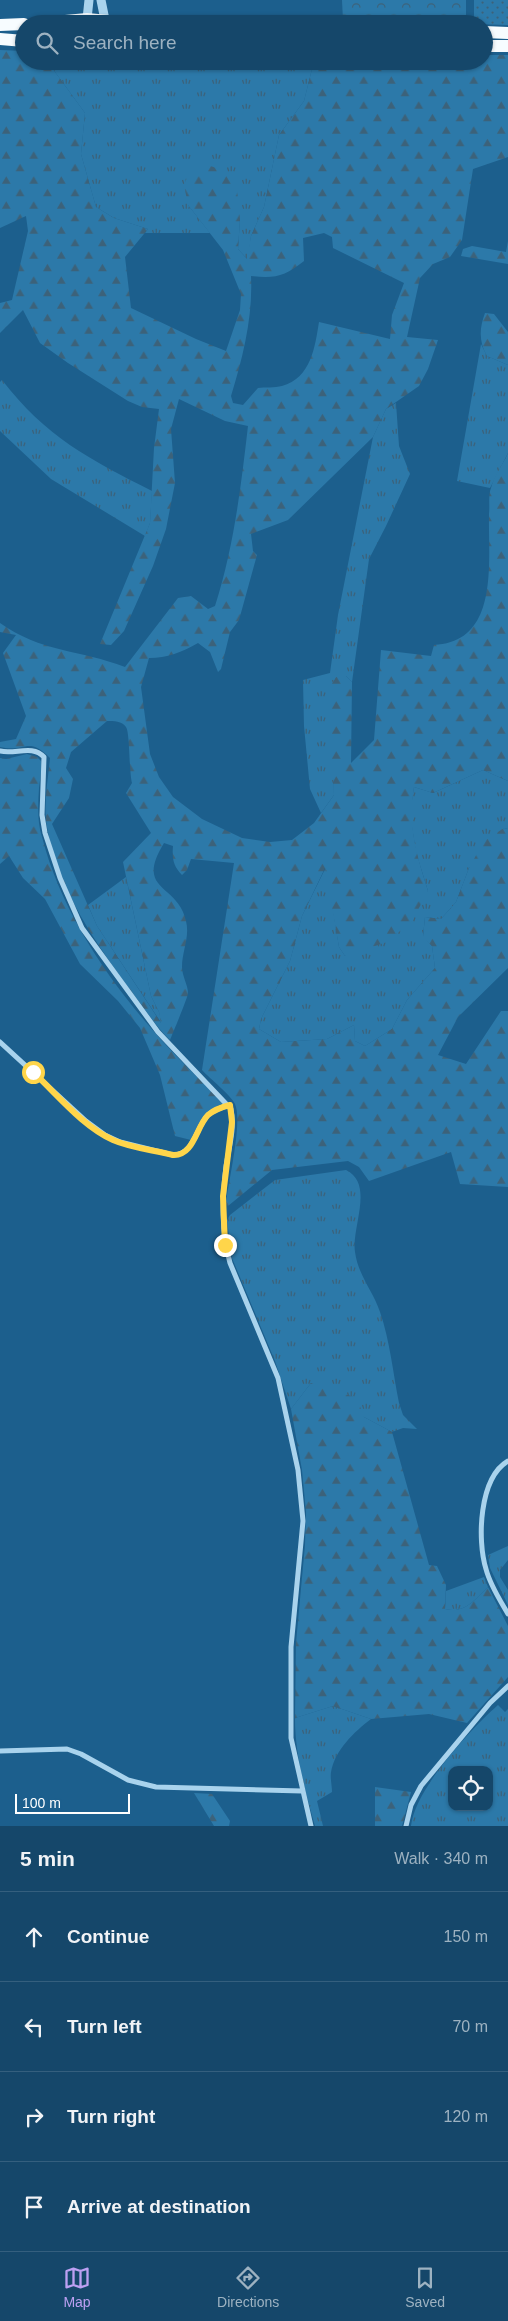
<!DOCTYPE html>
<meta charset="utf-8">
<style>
:root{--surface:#15476a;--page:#225172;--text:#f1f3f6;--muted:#9db2c1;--line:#345f7e;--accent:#bca0f2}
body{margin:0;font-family:Arial,sans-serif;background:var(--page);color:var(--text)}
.controls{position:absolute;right:15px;bottom:15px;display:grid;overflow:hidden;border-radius:10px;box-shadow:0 1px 4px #0004}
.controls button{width:45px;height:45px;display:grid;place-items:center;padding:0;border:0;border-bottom:1px solid var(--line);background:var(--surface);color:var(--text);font:25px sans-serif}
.scale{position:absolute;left:15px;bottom:12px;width:115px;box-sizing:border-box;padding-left:5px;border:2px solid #fff;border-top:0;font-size:14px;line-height:18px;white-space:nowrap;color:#fff;-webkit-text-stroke:4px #1c5f8d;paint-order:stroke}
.stop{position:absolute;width:15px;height:15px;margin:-11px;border:4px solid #ffd54a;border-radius:50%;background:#fff}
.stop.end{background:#ffd54a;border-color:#fff;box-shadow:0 1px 5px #0008}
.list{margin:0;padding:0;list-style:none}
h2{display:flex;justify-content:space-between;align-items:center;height:65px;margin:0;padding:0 20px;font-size:21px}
h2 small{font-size:16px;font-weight:400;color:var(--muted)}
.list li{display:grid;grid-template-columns:32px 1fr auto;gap:15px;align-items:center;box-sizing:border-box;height:90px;padding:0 20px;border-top:1px solid var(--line)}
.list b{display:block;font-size:19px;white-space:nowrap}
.list em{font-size:16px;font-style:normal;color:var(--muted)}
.icon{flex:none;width:28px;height:28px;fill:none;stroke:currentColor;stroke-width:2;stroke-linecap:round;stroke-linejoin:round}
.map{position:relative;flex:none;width:508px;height:1826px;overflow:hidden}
.search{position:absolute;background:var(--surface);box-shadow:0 1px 4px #0004;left:15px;right:15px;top:15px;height:55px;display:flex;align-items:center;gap:12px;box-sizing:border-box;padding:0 18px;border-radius:28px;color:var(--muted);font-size:19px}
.sheet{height:425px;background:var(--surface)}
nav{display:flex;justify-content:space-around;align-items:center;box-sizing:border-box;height:70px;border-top:1px solid var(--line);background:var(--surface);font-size:14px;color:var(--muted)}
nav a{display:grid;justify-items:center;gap:2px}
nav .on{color:var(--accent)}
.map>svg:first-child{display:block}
</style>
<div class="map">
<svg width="508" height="1826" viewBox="0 0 508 1826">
<defs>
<pattern id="grass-tufts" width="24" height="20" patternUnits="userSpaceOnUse" patternTransform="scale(1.25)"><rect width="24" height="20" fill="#2c79a9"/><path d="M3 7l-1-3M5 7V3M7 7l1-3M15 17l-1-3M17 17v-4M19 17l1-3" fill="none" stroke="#3c627a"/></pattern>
<pattern id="forest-firs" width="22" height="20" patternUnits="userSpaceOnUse" patternTransform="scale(1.25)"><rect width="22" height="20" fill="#2c79a9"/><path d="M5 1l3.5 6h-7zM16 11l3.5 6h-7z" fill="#3c627a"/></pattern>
<pattern id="park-crowns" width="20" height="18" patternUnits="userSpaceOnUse" patternTransform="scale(1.25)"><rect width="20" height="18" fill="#2c79a9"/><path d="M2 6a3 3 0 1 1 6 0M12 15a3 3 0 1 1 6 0" fill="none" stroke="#3c627a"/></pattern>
<pattern id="garden-dots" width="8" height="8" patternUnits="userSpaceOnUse" patternTransform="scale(1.25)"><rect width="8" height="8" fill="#2c79a9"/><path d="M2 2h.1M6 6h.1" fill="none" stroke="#3c627a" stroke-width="1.8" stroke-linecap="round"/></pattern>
</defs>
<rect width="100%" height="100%" fill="#1c5f8d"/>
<path fill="url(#grass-tufts)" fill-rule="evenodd" d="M 47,61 L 314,61 L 304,101 L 279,135 L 264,207 L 251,236 L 248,260 L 238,249 L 240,219 L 188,205 L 210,233 L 145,233 L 148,229 L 114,218 L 96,207 L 81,154 L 85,113 Z
M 481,344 L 487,356 L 508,365 L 508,453 L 490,488 L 457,481 Z
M 2,380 C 46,437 89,459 152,491 L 150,523 L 145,536 L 51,479 L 0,431 L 0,382 Z
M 396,403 L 399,446 L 410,474 L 386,526 L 369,559 L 352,682 L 346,676 L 333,754 L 334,795 L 321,813 L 310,789 L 304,726 L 303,680 L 330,673 L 338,615 L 373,437 L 386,409 Z
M 483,770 L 508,781 L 508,829 L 504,828 L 469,868 L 456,902 L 441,919 L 425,917 L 423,936 L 432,946 L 435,968 L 407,1000 L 392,1029 L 365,1046 L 355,1041 L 354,1025 L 327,1039 L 281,1042 L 259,1029 L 261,1019 L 290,961 L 302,916 L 326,867 L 339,947 L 345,956 L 428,891 L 416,852 L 410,814 L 414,787 L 433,793 Z
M 126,877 L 151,996 L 159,1012 L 162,1024 L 97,926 L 88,905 Z
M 346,1170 C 375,1184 351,1228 355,1252 C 358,1275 373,1291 380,1312 C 390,1341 393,1373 399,1403 L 403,1415 L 417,1429 L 403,1428 L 392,1432 L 364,1417 L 311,1383 L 291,1409 L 275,1361 L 232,1258 L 227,1220 L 230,1215 L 275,1180 Z
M 508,1546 L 508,1560 L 500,1570 L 500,1577 L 508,1590 L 508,1605 L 490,1568 L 488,1555 Z
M 484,1577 L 488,1587 C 474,1600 465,1614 445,1609 L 446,1591 Z
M 498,1705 L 505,1712 L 508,1709 L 508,1826 L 411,1826 C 415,1789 470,1730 498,1705 ZM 452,1770 L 489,1770 L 489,1807 L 452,1807 Z
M 333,1706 L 371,1719 C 354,1732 335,1750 331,1772 C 330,1778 332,1786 332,1792 L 317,1801 L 323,1826 L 315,1826 C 305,1790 295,1755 295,1718 Z"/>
<path fill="url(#forest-firs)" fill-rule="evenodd" d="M 0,50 L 24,51 L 24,61 L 47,61 L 85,113 L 81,154 L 96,207 L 114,218 L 148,229 L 125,257 L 131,308 L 196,339 L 226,351 L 240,310 L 241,294 L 223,250 L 188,205 L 184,185 C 186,181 188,173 192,170 C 205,158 224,171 236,180 L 240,219 L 238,249 L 247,259 L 251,236 L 264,207 L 279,135 L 304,101 L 314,61 L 484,61 L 484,55 L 508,55 L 508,157 L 473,169 L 462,240 L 450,257 L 433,264 L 420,278 L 407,337 L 438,340 L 428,369 L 419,386 L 386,409 L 373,437 L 288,520 L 251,534 L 253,551 L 257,555 L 239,620 L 230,632 L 221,669 L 218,672 L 210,652 L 198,643 C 182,652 167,658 149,658 L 141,687 L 150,754 L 159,777 L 173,797 L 202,819 L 242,838 L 270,842 L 292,840 L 314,823 L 334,795 L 328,690 L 336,677 L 346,676 L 352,682 L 351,763 L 374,740 L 381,650 L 431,656 L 434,645 C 500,642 488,562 489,514 C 490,506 488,495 491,488 C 494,476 503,464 508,453 L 508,781 L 483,770 L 433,793 L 414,787 C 408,828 416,852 428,891 L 411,923 L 384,943 L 345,956 L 339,947 L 325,868 L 302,916 L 290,961 L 261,1019 L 259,1029 L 281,1042 L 327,1039 L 354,1025 L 355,1041 L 365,1046 L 392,1029 L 407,1000 L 435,968 L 432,946 L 423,937 L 425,917 L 441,919 L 456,902 L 469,868 L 484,841 L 504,828 L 508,829 L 508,968 L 458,1017 L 438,1055 L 466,1064 L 501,1011 L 508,1011 L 508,1187 L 460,1184 L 451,1152 L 369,1181 L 359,1167 L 348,1161 L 272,1170 L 228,1206 L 226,1204 C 228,1182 243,1122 235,1104 C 230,1094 210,1079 202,1070 L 234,863 L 191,859 L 187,870 L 182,875 C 173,866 172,858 173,846 L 164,843 C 134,892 178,883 186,921 C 190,937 182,951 182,967 C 182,976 188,985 188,993 C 188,997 172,1035 170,1040 C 156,1027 146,1010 134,995 C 97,945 58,890 47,827 C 43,805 48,780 50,758 C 28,735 25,753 0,747 L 0,742 L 16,739 L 26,716 L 3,653 L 16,635 L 0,632 L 0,623 C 40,652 81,650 125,667 L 178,598 L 191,596 L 208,609 L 215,606 C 234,547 241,486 248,426 L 225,421 L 179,399 L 171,429 L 175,483 L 166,529 L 153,566 L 124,631 L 111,645 L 100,644 L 150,523 L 154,448 L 159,409 L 142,407 L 128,401 L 68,363 L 40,343 L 23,310 L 0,333 L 0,303 L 12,300 L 28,231 L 26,216 L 0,228 ZM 324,233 L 332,237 L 333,248 L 404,283 L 392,315 L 390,339 L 319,322 C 315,347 311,378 282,386 C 275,388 265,387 258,388 L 243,405 L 233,403 L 231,396 C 243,357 253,317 251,276 C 275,279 285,276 304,261 L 303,238 ZM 107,721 C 114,721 122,721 126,727 C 130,733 129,771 132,783 L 126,793 L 151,833 L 123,862 L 151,996 L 159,1012 L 161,1023 L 97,926 L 52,824 L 69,798 L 73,779 L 66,768 L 71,752 Z
M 508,241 L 508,264 L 461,256 L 463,249 L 472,246 L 506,252 Z
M 485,313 L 494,314 L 508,332 L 508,365 L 487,356 C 479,342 479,329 485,313 Z
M 27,754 L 37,757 L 41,761 C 42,770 40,779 39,788 C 38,804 37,821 42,837 C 68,939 148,1034 225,1103 C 206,1109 198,1123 191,1140 L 175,1136 L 160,1075 L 140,1028 L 118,1001 L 80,964 L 45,899 L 23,878 L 9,856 L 0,864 L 0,758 L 6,759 Z
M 311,1383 L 357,1398 L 364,1417 L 392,1432 L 429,1565 L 437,1566 L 446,1585 L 445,1609 C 465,1614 474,1600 488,1587 L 508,1626 L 508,1677 L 467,1723 L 429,1714 L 371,1719 L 333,1706 L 295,1718 L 296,1643 L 305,1545 L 306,1512 L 302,1470 L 291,1409 Z
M 375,1787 L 411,1792 L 402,1826 L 375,1826 Z
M 194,1793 L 212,1794 L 230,1821 L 229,1826 L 214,1826 Z"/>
<path fill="url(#park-crowns)" d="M 342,0 L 466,0 L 466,20 L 343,20 Z"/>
<path fill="url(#garden-dots)" d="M 474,0 L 508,0 L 508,25 L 474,24 Z"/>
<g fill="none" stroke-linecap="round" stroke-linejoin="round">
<path stroke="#a9d3ed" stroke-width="5" d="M 0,751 C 15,755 32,744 44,757 L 42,815 L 45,833 L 60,878 L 82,928 L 158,1032 L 231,1109 C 235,1127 229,1148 226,1166 C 222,1199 221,1231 230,1263 L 278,1378 L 298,1470 L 303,1521 L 291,1647 L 291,1738 L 311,1826
M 0,1042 L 86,1121 L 105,1135 L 120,1142 L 173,1155 C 194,1155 196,1127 208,1115 C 214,1110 222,1107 230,1105
M 508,1461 C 479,1478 477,1540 486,1569 C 490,1585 500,1600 508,1614
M 0,1751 L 67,1749 L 81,1754 L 128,1780 L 156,1787 L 302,1791
M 406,1826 L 411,1805 L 421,1786 L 490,1703 L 508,1686"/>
<path stroke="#a9d3ed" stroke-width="9" d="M 101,0 L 105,20
M 87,19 L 89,0"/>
<path stroke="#f7fcff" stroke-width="12" d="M 33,24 L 87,19 L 141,24
M 0,25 L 24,24
M 484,32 L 508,33
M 0,39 L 24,41
M 484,46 L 508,46"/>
</g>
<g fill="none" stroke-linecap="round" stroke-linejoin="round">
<path stroke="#ffd54a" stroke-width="6" d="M 33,1072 C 57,1094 82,1126 113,1140 C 131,1148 154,1150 173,1155 C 194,1156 196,1127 208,1115 C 214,1110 222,1107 230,1105 L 232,1122 L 223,1196 L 225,1245"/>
</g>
</svg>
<div class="controls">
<button><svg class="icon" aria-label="locate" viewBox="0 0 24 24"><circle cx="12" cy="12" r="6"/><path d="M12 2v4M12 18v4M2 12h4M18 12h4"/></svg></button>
</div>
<div class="scale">100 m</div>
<div class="stop" style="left:33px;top:1072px"></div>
<div class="stop end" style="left:225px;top:1245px"></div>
<div class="search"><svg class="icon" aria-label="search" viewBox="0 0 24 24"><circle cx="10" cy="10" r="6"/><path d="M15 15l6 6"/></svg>Search here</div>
</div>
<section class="sheet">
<h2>5 min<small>Walk · 340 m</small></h2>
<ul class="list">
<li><svg class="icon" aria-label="ahead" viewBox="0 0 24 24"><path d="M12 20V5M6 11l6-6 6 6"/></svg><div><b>Continue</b></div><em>150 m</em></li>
<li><svg class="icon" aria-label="left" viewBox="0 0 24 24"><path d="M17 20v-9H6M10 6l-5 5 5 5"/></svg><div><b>Turn left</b></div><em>70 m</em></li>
<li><svg class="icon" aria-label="right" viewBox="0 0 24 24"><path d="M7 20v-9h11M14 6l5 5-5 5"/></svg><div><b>Turn right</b></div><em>120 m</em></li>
<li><svg class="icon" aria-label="arrive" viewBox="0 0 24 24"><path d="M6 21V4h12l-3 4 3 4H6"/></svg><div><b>Arrive at destination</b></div></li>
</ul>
</section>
<nav>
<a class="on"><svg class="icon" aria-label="map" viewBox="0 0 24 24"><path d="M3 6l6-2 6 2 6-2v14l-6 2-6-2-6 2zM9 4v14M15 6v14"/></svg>Map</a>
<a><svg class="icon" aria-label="directions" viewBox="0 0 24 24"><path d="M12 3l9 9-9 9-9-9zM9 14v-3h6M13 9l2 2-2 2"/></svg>Directions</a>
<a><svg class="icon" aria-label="saved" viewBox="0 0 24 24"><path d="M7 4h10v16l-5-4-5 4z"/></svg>Saved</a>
</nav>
